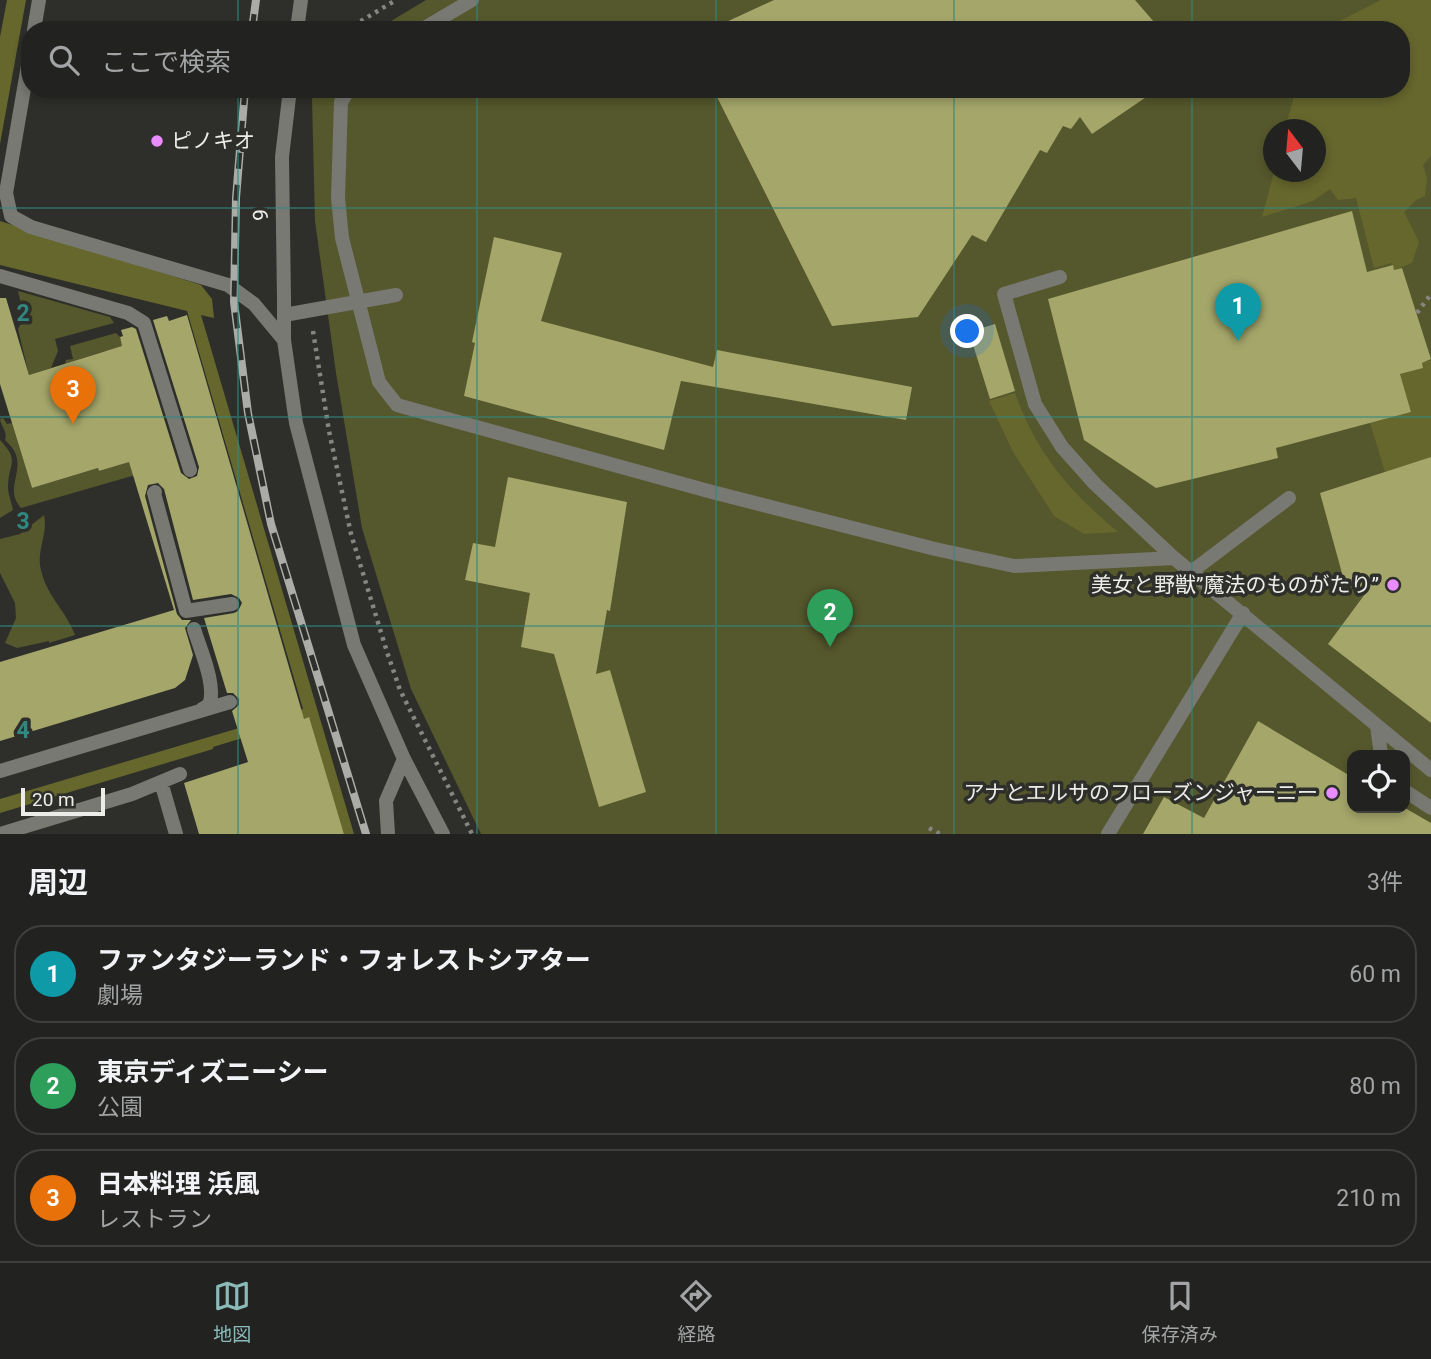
<!DOCTYPE html>
<html lang="ja">
<meta charset="utf-8">
<style>
:root{--surface:#222320;--page:#2a2b29;--text:#f1f3f6;--muted:#a2a4a5;--line:#3f403e;--accent:#8bbbb9}
body{margin:0;font-family:Roboto,"Noto Sans JP",sans-serif;background:var(--page);color:var(--text)}
.controls{position:absolute;right:21px;bottom:21px;display:grid;overflow:hidden;border-radius:14px;box-shadow:0 4px 10px #0003}
.controls button{width:63px;height:63px;display:grid;place-items:center;padding:0;border:0;border-bottom:2px solid var(--line);background:var(--surface);color:var(--text);font:35px sans-serif}
.compass{position:absolute;left:1263px;top:119px;width:63px;height:63px;border-radius:50%;background:var(--surface);box-shadow:0 4px 10px #0003;rotate:344deg}
.scale{position:absolute;left:21px;bottom:18px;width:84px;box-sizing:border-box;padding-left:7px;border:4px solid #ecece9;border-top:0;font-size:19px;line-height:24px;white-space:nowrap;color:#ecece9;-webkit-text-stroke:5px #2e2f2a;paint-order:stroke}
.you{position:absolute;left:968px;top:332px;width:24px;height:24px;margin:-18px;border:5px solid #fff;border-radius:50%;background:#1a73e8;box-shadow:0 0 0 10px #1a73e833}
.badge{display:grid;place-items:center;width:46px;height:46px;border-radius:50%;background:var(--accent);color:#fff;font-size:23px;font-weight:700}
.pin{position:absolute;translate:-50% -58px;filter:drop-shadow(0 2px 4px #0008)}
.pin::after{content:'';position:absolute;top:37px;width:24px;height:21px;background:inherit;clip-path:polygon(0 0,100% 0,50% 100%)}
.list{margin:0;padding:0;list-style:none}
h2{display:flex;justify-content:space-between;align-items:center;height:91px;margin:0;padding:0 28px;font-size:30px}
h2 small{font-size:23px;font-weight:400;color:var(--muted)}
.list li{display:grid;grid-template-columns:46px 1fr auto;gap:21px;align-items:center;box-sizing:border-box;height:98px;margin:0 14px 14px;padding:0 14px;border:2px solid var(--line);border-radius:28px}
.list b{display:block;font-size:26px;white-space:nowrap}
.list p{margin:0;font-size:23px;white-space:nowrap;color:var(--muted)}
.list em{font-size:23px;font-style:normal;color:var(--muted)}
.icon{flex:none;width:38px;height:38px;fill:none;stroke:currentColor;stroke-width:2;stroke-linecap:round;stroke-linejoin:round}
.map{position:relative;flex:none;width:1431px;height:834px;overflow:hidden}
.search{position:absolute;background:var(--surface);box-shadow:0 4px 10px #0003;left:21px;right:21px;top:21px;height:77px;display:flex;align-items:center;gap:18px;box-sizing:border-box;padding:0 24px;border-radius:28px;color:var(--muted);font-size:26px}
.sheet{height:427px;background:var(--surface)}
nav{display:flex;justify-content:space-around;align-items:center;box-sizing:border-box;height:98px;border-top:2px solid var(--line);background:var(--surface);font-size:19px;color:var(--muted)}
nav a{display:grid;justify-items:center;gap:4px}
nav .on{color:var(--accent)}
.map>svg:first-child{display:block}
</style>
<div class="map">
<svg width="1431" height="834" viewBox="0 0 1431 834">
<rect width="100%" height="100%" fill="#2e2f2a"/>
<path fill="#55572c" fill-rule="evenodd" d="M 426,0 L 1431,0 L 1431,834 L 481,834 L 411,689 L 362,528 L 336,373 L 315,221 L 312,99 L 319,89 L 1401,89 L 1401,30 L 376,30 ZM 1274,130 L 1316,130 L 1316,172 L 1274,172 ZM 1352,755 L 1405,755 L 1405,808 L 1352,808 Z
M 18,291 L 110,317 L 114,323 L 55,339 L 58,351 L 51,368 L 29,375 L 18,329 L 24,317 Z
M 116,333 L 120,337 L 133,382 L 105,351 L 65,364 L 66,360 L 73,359 L 70,346 Z
M 3,418 L 7,424 L 12,423 L 32,488 L 98,468 L 99,471 L 134,460 L 139,474 L 21,508 C 6,491 20,477 17,459 C 16,451 10,445 5,440 C 8,431 1,427 0,419 Z
M 0,440 C 21,462 8,463 8,487 C 8,495 12,503 13,510 L 0,518 Z
M 44,515 C 48,532 38,548 40,565 C 45,596 65,608 75,635 L 49,643 L 49,641 L 17,648 L 5,643 L 16,618 L 15,603 L 0,573 L 0,539 L 20,534 Z"/>
<path fill="#66672d" d="M 7,0 L 26,0 L 0,144 L 0,37 Z
M 1381,0 L 1431,0 L 1431,156 L 1423,165 L 1427,178 L 1425,196 L 1416,200 L 1404,212 L 1419,242 L 1412,263 L 1394,270 L 1392,263 L 1374,268 L 1356,198 L 1338,200 L 1330,189 L 1313,201 L 1262,217 L 1274,172 L 1316,172 L 1316,130 L 1285,129 L 1296,89 L 1401,89 L 1401,30 L 1322,30 Z
M 0,221 L 201,285 L 212,299 L 214,318 L 201,315 L 354,834 L 344,834 L 308,718 L 213,747 L 213,749 L 0,813 L 0,799 L 303,709 L 187,311 L 0,265 Z
M 1431,360 L 1431,457 L 1385,472 L 1370,423 L 1411,412 L 1400,374 L 1423,368 L 1422,363 Z
M 1015,393 C 1036,453 1070,492 1118,532 L 1084,534 L 1054,516 L 1013,452 L 989,401 Z"/>
<path fill="#a4a66a" d="M 774,0 L 1135,0 L 1161,30 L 709,30 Z
M 713,89 L 1158,89 L 1092,134 L 1080,117 L 1071,129 L 1063,126 L 1047,153 L 1040,150 L 986,242 L 972,235 L 918,317 L 832,326 Z
M 1352,211 L 1367,272 L 1393,265 L 1394,270 L 1402,268 L 1431,359 L 1422,363 L 1423,368 L 1400,374 L 1411,412 L 1276,448 L 1278,458 L 1156,488 L 1084,440 L 1048,299 Z
M 494,237 L 562,253 L 541,321 L 713,367 L 717,350 L 912,387 L 906,420 L 681,381 L 664,450 L 464,396 L 475,343 L 472,342 Z
M 0,298 L 6,298 L 29,375 L 122,346 L 120,337 L 123,336 L 121,330 L 132,327 L 136,329 L 181,473 L 189,479 L 197,476 L 199,467 L 153,320 L 167,316 L 169,321 L 187,315 L 304,719 L 309,717 L 344,834 L 199,834 L 184,783 L 248,762 L 232,711 L 239,705 L 239,699 L 233,693 L 227,693 L 204,618 L 234,613 L 238,611 L 242,603 L 239,598 L 231,594 L 193,600 L 164,489 L 158,483 L 148,485 L 145,496 L 177,614 L 182,620 L 191,620 L 185,628 L 193,655 L 185,680 L 175,688 L 0,741 L 0,662 L 174,610 L 129,462 L 99,471 L 98,468 L 32,488 L 0,384 Z
M 995,324 L 1015,391 L 990,399 L 969,332 Z
M 1431,457 L 1431,723 L 1328,644 L 1365,594 L 1343,577 L 1320,493 Z
M 508,477 L 627,502 L 610,611 L 607,610 L 596,674 L 610,670 L 646,792 L 599,807 L 554,654 L 521,647 L 530,593 L 465,580 L 473,543 L 495,547 Z
M 1258,721 L 1352,777 L 1352,808 L 1405,808 L 1431,823 L 1431,834 L 1143,834 L 1164,797 L 1204,818 Z"/>
<g fill="none" stroke-linecap="round" stroke-linejoin="round">
<path stroke="#858581" stroke-width="4.5" stroke-dasharray="3.5 5" stroke-linecap="butt" d="M 346,30 L 396,0
M 1417,313 L 1431,294
M 313,331 L 329,431 L 351,534 L 387,652 L 400,690 L 472,834
M 929,828 L 940,834"/>
<path stroke="#797974" stroke-width="14" d="M 34,30 L 39,0
M 297,30 L 301,0
M 421,30 L 472,0
M 30,54 L 6,193 L 11,216 L 31,227 L 228,285 L 254,304 L 284,340
M 290,89 L 282,157 L 284,299 L 284,340 L 296,423 L 354,645 L 404,759 L 443,834
M 349,89 L 341,102 L 338,198 L 342,238 L 379,382 L 397,405 L 712,492 L 935,549 L 1014,566 L 1174,558
M 0,276 L 128,313 L 144,323 L 190,470
M 1060,277 L 1004,294 L 1035,404 L 1062,447 L 1095,484 L 1174,558 L 1431,770
M 284,315 L 396,295
M 155,492 L 154,493 L 186,611 L 232,604
M 1191,572 L 1289,498
M 194,629 C 200,649 217,686 209,705 L 202,709
M 1377,726 L 1381,755
M 0,771 L 230,702
M 161,782 L 176,834
M 1405,791 L 1431,808
M 0,834 L 132,794 L 180,774
M 388,834 L 386,801 L 404,759
M 1108,834 L 1243,613"/>
<g stroke="#abaca8" stroke-width="8">
<path id="rail" d="M 252,30 L 256,0
M 245,89 L 236,198 L 234,302 L 248,413 L 271,524 L 366,834"/>
</g>
<use href="#rail" stroke="#2e2f2a" stroke-width="5" stroke-dasharray="16" stroke-linecap="butt"/>
</g>
<path fill="none" stroke="#308880" stroke-width="2" stroke-opacity="0.55" d="M 238,0 L 238,30M 477,0 L 477,30M 716,0 L 716,30M 954,0 L 954,30M 1192,0 L 1192,30M 238,89 L 238,834M 477,89 L 477,834M 716,89 L 716,834M 954,89 L 954,834M 1192,89 L 1192,834M 0,208 L 1431,208M 0,417 L 1431,417M 0,626 L 1431,626"/>
<g fill="#e98dfe" stroke="#2e2f2a" stroke-width="2.5">
<circle cx="157" cy="141" r="7"/>
<circle cx="1393" cy="585" r="7"/>
<circle cx="1332" cy="793" r="7"/>
</g>
<g text-anchor="middle" stroke-width="7" stroke-linejoin="round" paint-order="stroke">
<g font-size="21" fill="#ecece9" stroke="#2e2f2a" text-anchor="end">
<text x="171" y="148" text-anchor="start">ピノキオ</text>
<text x="1379" y="592">美女と野獣”魔法のものがたり”</text>
<text x="1318" y="800">アナとエルサのフローズンジャーニー</text>
</g>
<g font-size="21" fill="#ecece9" stroke="#2e2f2a">
<text transform="translate(261 215) rotate(-91)" y="7">9</text>
</g>
</g>
<g font-size="23" text-anchor="middle" font-weight="bold" fill="#308880" stroke="#2e2f2a" stroke-width="7" stroke-linejoin="round" paint-order="stroke">
<text x="23" y="321">2</text>
<text x="23" y="529">3</text>
<text x="23" y="738">4</text>
</g>
</svg>
<div class="controls">
<button><svg class="icon" aria-label="locate" viewBox="0 0 24 24"><circle cx="12" cy="12" r="6"/><path d="M12 2v4M12 18v4M2 12h4M18 12h4"/></svg></button>
</div>
<svg class="compass" viewBox="-18 -18 36 36"><path d="M0-13l5 13h-10z" fill="#e53935"/><path d="M0 13l5-13h-10z" fill="#a2a4a5"/></svg>
<div class="scale">20 m</div>
<div class="you"></div>
<div class="pin badge" style="left:1238px;top:341px;background:#0f9aa8">1</div>
<div class="pin badge" style="left:830px;top:647px;background:#2e9e5b">2</div>
<div class="pin badge" style="left:73px;top:424px;background:#e8710a">3</div>
<div class="search"><svg class="icon" aria-label="search" viewBox="0 0 24 24"><circle cx="10" cy="10" r="6"/><path d="M15 15l6 6"/></svg>ここで検索</div>
</div>
<section class="sheet">
<h2>周辺<small>3件</small></h2>
<ul class="list">
<li><span class="badge" style="background:#0f9aa8">1</span><div><b>ファンタジーランド・フォレストシアター</b><p>劇場</p></div><em>60 m</em></li>
<li><span class="badge" style="background:#2e9e5b">2</span><div><b>東京ディズニーシー</b><p>公園</p></div><em>80 m</em></li>
<li><span class="badge" style="background:#e8710a">3</span><div><b>日本料理 浜風</b><p>レストラン</p></div><em>210 m</em></li>
</ul>
</section>
<nav>
<a class="on"><svg class="icon" aria-label="map" viewBox="0 0 24 24"><path d="M3 6l6-2 6 2 6-2v14l-6 2-6-2-6 2zM9 4v14M15 6v14"/></svg>地図</a>
<a><svg class="icon" aria-label="directions" viewBox="0 0 24 24"><path d="M12 3l9 9-9 9-9-9zM9 14v-3h6M13 9l2 2-2 2"/></svg>経路</a>
<a><svg class="icon" aria-label="saved" viewBox="0 0 24 24"><path d="M7 4h10v16l-5-4-5 4z"/></svg>保存済み</a>
</nav>
